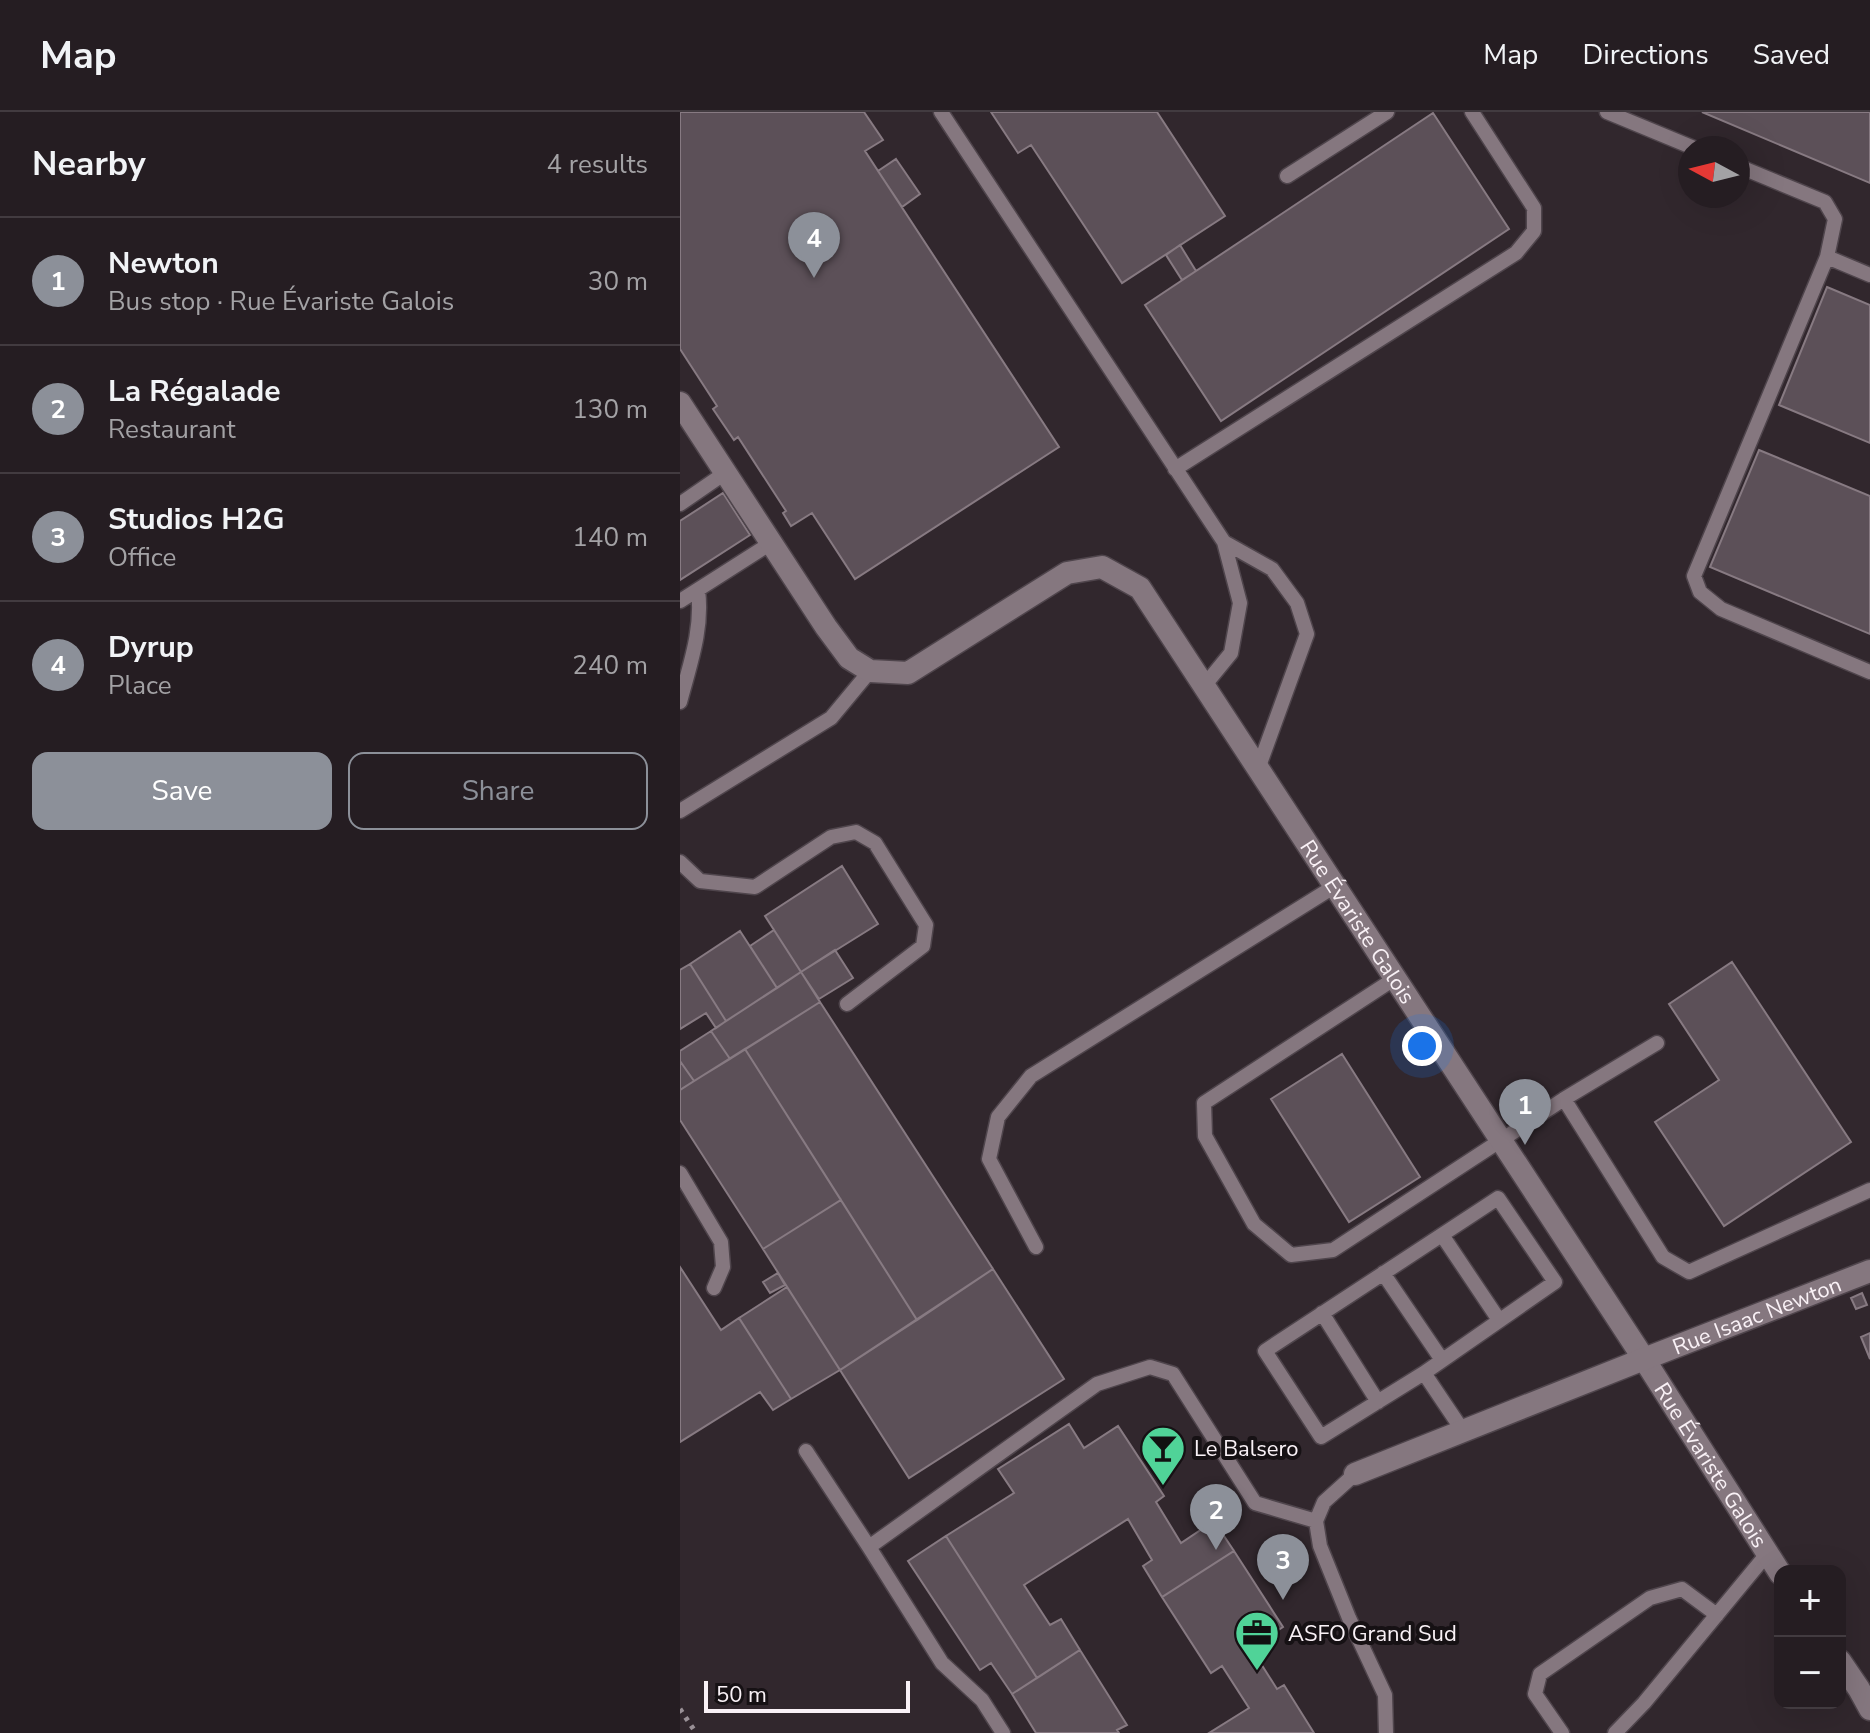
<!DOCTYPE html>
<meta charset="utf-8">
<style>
:root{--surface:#251d22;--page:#312a2f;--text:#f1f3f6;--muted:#a3a2a5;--line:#423b40;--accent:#8c9099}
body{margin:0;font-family:"Nunito Sans",sans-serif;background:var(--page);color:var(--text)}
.controls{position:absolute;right:24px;bottom:24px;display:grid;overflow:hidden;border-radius:16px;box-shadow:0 8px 32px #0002}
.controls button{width:72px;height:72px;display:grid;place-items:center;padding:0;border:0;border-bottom:2px solid var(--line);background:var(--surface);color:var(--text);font:40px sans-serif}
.compass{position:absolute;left:998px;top:24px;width:72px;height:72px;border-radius:50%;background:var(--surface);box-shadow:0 8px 32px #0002;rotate:277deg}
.scale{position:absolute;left:24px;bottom:20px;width:206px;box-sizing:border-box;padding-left:8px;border:4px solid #f9f1f6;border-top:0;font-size:22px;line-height:28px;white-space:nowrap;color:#f9f1f6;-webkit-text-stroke:6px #161114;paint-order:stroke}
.you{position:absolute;left:742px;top:934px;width:28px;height:28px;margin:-20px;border:6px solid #fff;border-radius:50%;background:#1a73e8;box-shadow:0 0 0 12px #1a73e833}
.badge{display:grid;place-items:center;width:52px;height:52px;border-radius:50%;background:var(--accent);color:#fff;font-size:26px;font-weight:700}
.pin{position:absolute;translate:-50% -66px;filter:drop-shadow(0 2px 4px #0008)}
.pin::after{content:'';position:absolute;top:42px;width:28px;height:24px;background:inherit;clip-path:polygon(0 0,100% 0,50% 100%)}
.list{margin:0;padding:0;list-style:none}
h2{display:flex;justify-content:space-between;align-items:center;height:104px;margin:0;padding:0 32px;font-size:34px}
h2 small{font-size:26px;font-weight:400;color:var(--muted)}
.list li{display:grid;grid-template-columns:52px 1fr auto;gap:24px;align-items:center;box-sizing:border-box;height:128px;padding:0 32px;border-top:2px solid var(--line)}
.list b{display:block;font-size:30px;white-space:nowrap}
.list p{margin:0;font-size:26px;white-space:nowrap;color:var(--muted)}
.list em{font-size:26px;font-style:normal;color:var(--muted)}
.actions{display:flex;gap:16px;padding:24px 32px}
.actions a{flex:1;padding:18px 0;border:2px solid var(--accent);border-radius:16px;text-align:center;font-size:28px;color:var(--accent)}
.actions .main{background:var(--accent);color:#fff}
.map{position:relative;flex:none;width:1190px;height:1621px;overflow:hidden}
header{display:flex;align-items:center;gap:48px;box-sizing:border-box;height:112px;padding:0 40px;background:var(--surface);border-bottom:2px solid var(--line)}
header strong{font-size:38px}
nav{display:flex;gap:44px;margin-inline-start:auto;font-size:28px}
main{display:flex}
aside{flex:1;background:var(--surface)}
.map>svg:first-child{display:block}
</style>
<header>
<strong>Map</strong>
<nav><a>Map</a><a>Directions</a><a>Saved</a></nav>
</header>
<main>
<aside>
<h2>Nearby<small>4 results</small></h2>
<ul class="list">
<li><span class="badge">1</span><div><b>Newton</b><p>Bus stop · Rue Évariste Galois</p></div><em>30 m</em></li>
<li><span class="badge">2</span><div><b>La Régalade</b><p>Restaurant</p></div><em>130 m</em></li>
<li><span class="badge">3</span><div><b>Studios H2G</b><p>Office</p></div><em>140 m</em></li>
<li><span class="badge">4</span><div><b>Dyrup</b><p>Place</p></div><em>240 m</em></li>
</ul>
<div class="actions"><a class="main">Save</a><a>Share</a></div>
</aside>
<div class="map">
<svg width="1190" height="1621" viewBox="0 0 1190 1621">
<rect width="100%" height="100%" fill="#31272d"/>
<path fill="#5c5058" stroke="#877a82" stroke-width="2" d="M 0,0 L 184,0 L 203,28 L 185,39 L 379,335 L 175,467 L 132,401 L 111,414 L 103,401 L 106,399 L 58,325 L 54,328 L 33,297 L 37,294 L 0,237 Z
M 311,0 L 477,0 L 545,104 L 442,171 L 351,33 L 338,41 Z
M 1022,0 L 1190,0 L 1190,71 Z
M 753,1 L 829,117 L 541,309 L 465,193 Z
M 216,47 L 240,82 L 222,95 L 198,59 Z
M 500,133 L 516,159 L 502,168 L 486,143 Z
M 1147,175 L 1190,193 L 1190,331 L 1099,293 Z
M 1079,338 L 1190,384 L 1190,522 L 1030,455 Z
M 43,381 L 70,423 L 0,468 L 0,409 Z
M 162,754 L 198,812 L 121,860 L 85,804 Z
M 94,818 L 121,860 L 97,876 L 70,834 Z
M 60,819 L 97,876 L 46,909 L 10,852 Z
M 155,838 L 173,866 L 139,887 L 121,860 Z
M 1052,850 L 1171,1030 L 1044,1114 L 975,1010 L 1039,968 L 989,892 Z
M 10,852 L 46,909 L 36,916 L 26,901 L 0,917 L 0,858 Z
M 121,860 L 140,890 L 50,947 L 31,919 Z
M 140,890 L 313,1157 L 237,1208 L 65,937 Z
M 31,919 L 50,947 L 14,969 L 0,949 L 0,939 Z
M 65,937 L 161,1088 L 83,1137 L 0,1008 L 0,978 Z
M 662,942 L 740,1065 L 669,1110 L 591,987 Z
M 0,949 L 14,969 L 0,978 Z
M 161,1088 L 237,1208 L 160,1258 L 83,1137 Z
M 0,1155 L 41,1218 L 59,1206 L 111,1287 L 93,1298 L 80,1280 L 0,1330 Z
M 313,1157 L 384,1267 L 229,1366 L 160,1258 Z
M 98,1161 L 105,1173 L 90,1181 L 83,1170 Z
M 107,1175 L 160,1258 L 111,1287 L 59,1206 Z
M 1182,1181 L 1187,1193 L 1176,1197 L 1171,1186 Z
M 1190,1221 L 1190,1247 L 1181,1225 Z
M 389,1312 L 404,1336 L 438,1314 L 484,1384 L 476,1390 L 501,1431 L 534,1409 L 554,1439 L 482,1485 L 463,1454 L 472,1448 L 448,1407 L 344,1473 L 370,1513 L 381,1507 L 400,1538 L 357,1566 L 266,1424 L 334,1381 L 318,1357 Z
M 266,1424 L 357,1566 L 332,1582 L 311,1551 L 300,1558 L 228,1449 Z
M 554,1439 L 603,1515 L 571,1536 L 597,1577 L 604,1573 L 634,1621 L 529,1621 L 569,1596 L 542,1554 L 531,1561 L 482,1485 Z
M 400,1538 L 447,1613 L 437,1618 L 439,1621 L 356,1621 L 332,1582 Z"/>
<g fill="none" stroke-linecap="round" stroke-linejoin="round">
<g stroke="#4f454c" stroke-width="17">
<path id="service" d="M 261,0 L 544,430 L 560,491 L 551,541 L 524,574
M 927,0 L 1014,36
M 1058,54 L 1145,90 L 1155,107 L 1147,145
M 607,64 L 707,0
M 1190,163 L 1147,145 L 1014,464 L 1020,480 L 1041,497 L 1190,560
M 495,357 L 836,141 L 854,119 L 854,96 L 792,0
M 0,392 L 45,361
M 544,430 L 592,457 L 617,491 L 627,522 L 578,657
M 0,489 L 91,431
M 0,590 C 10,552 23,517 18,478
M 0,699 L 151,606 L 190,559
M 0,750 L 20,769 L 75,775 L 151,725 L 176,720 L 195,731 L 246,813 L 243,834 L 167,892
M 714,867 L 524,991 L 525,1024 L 574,1112 L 611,1143 L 653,1138 L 884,987 L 977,931
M 884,987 L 983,1145 L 1009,1160 L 1190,1078
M 0,1061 L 41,1130 L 43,1155 L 34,1176
M 762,1123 L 819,1208
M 356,1135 L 309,1047 L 318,1005 L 351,964 L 655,774
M 703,1161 L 762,1248
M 642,1201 L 698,1290
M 744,1261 L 641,1325 L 585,1239 L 818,1086 L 875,1170 L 744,1261 L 783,1319
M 126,1339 L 189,1435 L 262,1551 L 302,1588 L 323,1621
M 675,1362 L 644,1390 L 636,1409 L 640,1434 L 669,1506 L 705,1583 L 706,1621
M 189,1435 L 417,1272 L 470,1255 L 493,1262 L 575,1391 L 636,1409
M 882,1621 L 855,1582 L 860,1562 L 970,1486 L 1002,1477 L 1037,1503
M 935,1621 L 964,1591 L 1087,1442"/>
</g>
<g stroke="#4f454c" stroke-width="25">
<g id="minor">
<path id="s1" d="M 0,291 L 146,515 L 169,546 L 190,559 L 228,561 L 387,461 L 422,455 L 460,476 L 964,1247 L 1100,1461"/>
<path id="s2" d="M 675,1362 L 964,1247 L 1190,1159"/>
<path d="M 1160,1549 L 1179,1577 L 1190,1597"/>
</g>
</g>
<path stroke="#999096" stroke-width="5" stroke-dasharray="4 6" stroke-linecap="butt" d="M 0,1597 L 16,1621"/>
<use href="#service" stroke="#85777f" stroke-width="14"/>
<use href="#minor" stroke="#85777f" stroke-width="22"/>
</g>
<defs>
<g id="bar-pin" transform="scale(2.3)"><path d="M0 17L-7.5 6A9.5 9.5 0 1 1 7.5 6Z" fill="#50d398" stroke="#161114"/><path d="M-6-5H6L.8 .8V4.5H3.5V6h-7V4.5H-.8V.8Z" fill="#111"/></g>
<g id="office-pin" transform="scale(2.3)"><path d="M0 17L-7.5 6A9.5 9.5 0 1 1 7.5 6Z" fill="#50d398" stroke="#161114"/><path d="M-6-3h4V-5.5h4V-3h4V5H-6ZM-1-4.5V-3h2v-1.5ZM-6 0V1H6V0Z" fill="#111"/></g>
</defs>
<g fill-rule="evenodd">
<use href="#bar-pin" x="483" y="1336"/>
<use href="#office-pin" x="577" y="1521"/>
</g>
<g text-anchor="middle" stroke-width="8" stroke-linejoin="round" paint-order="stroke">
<g font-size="22" fill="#f9f1f6" stroke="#161114">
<text dy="8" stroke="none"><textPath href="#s1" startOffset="1034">Rue Évariste Galois</textPath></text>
<text dy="8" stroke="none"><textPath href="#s2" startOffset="432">Rue Isaac Newton</textPath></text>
<text dy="8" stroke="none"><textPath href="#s1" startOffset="1682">Rue Évariste Galois</textPath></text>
</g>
<g font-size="22" fill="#f9f1f6" stroke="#161114" text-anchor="start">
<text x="514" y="1344">Le Balsero</text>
<text x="608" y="1529">ASFO Grand Sud</text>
</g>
</g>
</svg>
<div class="controls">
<button>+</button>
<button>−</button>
</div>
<svg class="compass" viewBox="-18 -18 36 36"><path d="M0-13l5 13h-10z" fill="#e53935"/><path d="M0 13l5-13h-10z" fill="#a3a2a5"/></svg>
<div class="scale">50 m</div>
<div class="you"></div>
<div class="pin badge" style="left:845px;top:1033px">1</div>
<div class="pin badge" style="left:536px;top:1438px">2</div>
<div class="pin badge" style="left:603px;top:1488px">3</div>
<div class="pin badge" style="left:134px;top:166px">4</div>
</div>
</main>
